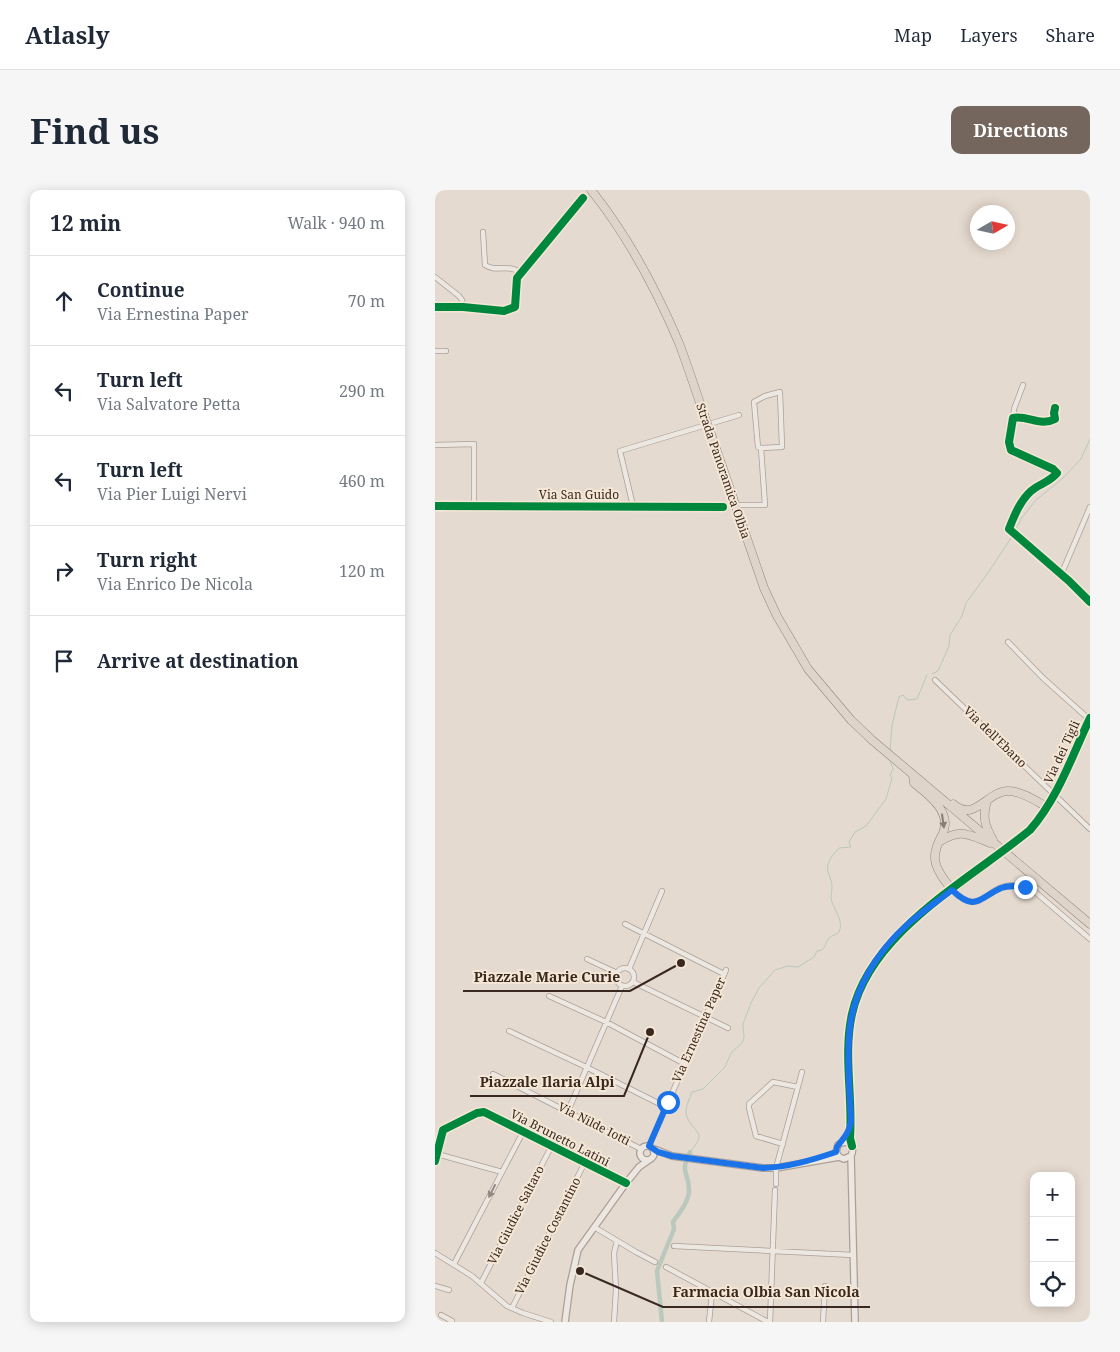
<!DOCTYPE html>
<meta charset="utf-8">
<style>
:root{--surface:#fff;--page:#f6f6f7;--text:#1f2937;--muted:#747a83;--line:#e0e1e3;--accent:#75665d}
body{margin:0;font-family:"Noto Serif",serif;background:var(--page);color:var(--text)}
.controls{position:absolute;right:15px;bottom:15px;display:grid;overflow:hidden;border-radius:10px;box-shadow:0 2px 12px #0003}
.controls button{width:45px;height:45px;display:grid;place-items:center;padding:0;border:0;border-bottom:1px solid var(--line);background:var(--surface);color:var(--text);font:25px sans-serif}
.compass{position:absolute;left:535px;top:15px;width:45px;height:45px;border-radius:50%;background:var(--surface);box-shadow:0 2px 12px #0003;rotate:81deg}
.stop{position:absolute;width:15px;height:15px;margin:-11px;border:4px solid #1a73e8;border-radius:50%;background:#fff}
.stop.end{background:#1a73e8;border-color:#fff;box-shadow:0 1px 5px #0008}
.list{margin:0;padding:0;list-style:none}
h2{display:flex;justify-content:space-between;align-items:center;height:65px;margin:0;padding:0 20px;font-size:21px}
h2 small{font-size:16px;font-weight:400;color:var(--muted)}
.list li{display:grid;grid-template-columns:32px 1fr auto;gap:15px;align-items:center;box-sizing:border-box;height:90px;padding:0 20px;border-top:1px solid var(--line)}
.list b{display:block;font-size:19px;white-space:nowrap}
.list p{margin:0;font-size:16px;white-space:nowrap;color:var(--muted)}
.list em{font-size:16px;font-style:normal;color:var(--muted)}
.icon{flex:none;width:28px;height:28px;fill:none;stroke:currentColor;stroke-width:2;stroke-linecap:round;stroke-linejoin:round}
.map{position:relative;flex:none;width:655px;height:1132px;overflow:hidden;border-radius:10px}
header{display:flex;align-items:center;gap:30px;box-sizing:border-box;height:70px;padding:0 25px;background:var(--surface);border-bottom:1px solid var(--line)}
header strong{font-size:24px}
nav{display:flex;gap:28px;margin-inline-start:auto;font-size:18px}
.intro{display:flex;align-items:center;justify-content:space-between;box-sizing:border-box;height:120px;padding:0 30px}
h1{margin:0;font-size:35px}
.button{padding:12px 22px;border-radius:10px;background:var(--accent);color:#fff;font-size:18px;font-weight:700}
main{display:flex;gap:30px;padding:0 30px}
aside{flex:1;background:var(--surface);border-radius:10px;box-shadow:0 2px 12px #0003}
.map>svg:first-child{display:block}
</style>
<header>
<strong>Atlasly</strong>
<nav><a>Map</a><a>Layers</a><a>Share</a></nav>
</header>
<div class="intro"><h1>Find us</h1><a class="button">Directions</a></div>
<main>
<aside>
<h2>12 min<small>Walk · 940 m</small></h2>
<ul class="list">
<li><svg class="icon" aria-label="ahead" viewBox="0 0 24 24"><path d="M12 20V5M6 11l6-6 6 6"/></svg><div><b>Continue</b><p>Via Ernestina Paper</p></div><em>70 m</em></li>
<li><svg class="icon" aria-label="left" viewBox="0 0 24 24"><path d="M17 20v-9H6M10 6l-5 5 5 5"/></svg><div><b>Turn left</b><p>Via Salvatore Petta</p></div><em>290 m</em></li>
<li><svg class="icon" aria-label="left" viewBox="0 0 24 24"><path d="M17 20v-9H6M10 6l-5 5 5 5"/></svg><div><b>Turn left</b><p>Via Pier Luigi Nervi</p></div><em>460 m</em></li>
<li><svg class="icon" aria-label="right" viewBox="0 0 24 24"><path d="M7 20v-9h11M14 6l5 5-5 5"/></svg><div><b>Turn right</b><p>Via Enrico De Nicola</p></div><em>120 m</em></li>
<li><svg class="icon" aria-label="arrive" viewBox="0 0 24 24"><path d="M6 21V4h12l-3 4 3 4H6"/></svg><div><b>Arrive at destination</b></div></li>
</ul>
</aside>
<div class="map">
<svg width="655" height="1132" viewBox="0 0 655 1132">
<rect width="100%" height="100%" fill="#e5dacf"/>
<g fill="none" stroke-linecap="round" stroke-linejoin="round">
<path stroke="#bac8bd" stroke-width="1" d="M 580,341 L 586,329 L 600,311 L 628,288 L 646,269 L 655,249
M 497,484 L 503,481 L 514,456 L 515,445 L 527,426 L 531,413 L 555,380 L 578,345
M 455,561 L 457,535 L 464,507 L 468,505 L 472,510 L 482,509 L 492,485
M 255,962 C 273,941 260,945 252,927 C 249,919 254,910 257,902 L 268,899 L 290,877 L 296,863 L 307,853 L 309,848 L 308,834 L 316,813 L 324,798 L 340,780 L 353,776 L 363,777 L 379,767 L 382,761 C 392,760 389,754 394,748 C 397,745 402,745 404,742 C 409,732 400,721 397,712 C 395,707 397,702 397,697 C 397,688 391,683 393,674 C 395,667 400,663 404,658 L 416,657 L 414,652 L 420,642 L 431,636 L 451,609 L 457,588 L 455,585 L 458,579 L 455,570"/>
<path stroke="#bac8bd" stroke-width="4.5" d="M 227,1132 L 222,1081 L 239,1039 L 238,1032 C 244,1023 254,1012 254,1000 C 254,981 244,984 255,962"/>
<g stroke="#aba098" stroke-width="6">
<path id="minor" d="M 48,42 L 50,75 C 62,83 73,73 86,83
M 0,87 L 24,106 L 27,110 L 28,117
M 0,117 L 28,117 L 69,121 L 80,117 L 82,88 L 148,8
M 0,161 L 11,161
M 620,218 L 619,223 L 620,229 C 605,237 593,225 578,228 L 574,252 L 576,260 L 618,279 L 622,283 C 615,292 604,294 596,301 C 585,311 579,326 574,339 L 634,391 L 655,412
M 578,228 L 579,219 L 588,195
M 0,255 L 39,254 L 39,316
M 301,315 L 330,315 L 326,258 L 323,257 L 319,212 L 330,206 L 345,202 L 347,257 L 326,258
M 0,316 L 288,317
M 198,316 L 185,261 L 304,225
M 626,385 L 655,317
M 573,452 L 608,488 L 655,530
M 500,490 L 655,639
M 517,700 C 546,728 550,697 576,695 C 584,695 592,698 599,701 L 655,749
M 190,734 L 289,784
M 152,769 L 182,783
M181 787a9 9 0 1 1 18 0a9 9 0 1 1-18 0Z
M 194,779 L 227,701
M 198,792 L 293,838
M 114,806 L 171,832 L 250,874
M 74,841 L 149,876 L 231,917
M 58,884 L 206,959
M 133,921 L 187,796
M 348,954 L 321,946 L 314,918 L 314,914 L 338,892 L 363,897
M 214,956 L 291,780
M 2,964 L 67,982
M 0,971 L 8,940 L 42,923 L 49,922 L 191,993
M 341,994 L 341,978 L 367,882
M 159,1037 L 201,1062 L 220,1072
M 239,1056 L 418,1065
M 0,1063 L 37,1086 L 72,1116 L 88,1123 L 116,1132
M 19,1074 L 88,942
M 231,1077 L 333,1132
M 46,1093 L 116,957
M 0,1096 L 14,1100
M 77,1118 L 149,974
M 6,1125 L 17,1131
M 179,1132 L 181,1100 L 179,1063 L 182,1051
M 274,1132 L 277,1103
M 335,1132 L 340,1000
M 388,1132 L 390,1096"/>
</g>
<g stroke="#aba098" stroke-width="8">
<path id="tertiary" d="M 577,655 C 587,647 598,639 605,628 C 627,599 640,561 655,528
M205 963a7 7 0 1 1 14 0a7 7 0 1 1-14 0Z
M 417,956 L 415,948 C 417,915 412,882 414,849 C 417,765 493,718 553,673
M 219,959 L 237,966 L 328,978 L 341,978 L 404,967
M 416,966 L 409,969 L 404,967 L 401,962 L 403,955 C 412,948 421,956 416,966 L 420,1132
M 130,1132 L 135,1095 L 143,1060 L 191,993 L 204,977 L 214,970"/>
</g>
<g stroke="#90867f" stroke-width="9">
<path id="trunk" d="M 156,0 C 193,46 221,99 244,153 C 253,177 261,201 269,225
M 277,247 L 329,398 L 342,426 L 373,479 L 416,530 L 437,550 L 655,734
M 478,585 L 479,593 C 494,605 517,622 508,643 C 504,651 499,660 500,669 C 501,680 510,691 517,700
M 552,611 C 547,627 550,636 558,650
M 518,614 C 540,633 552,601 573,601 C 586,601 601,611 612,617
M 504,652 C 525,638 533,644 555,653"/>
</g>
<use href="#minor" stroke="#ede7e1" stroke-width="4.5"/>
<use href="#tertiary" stroke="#ede7e1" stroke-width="5.5"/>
<use href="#trunk" stroke="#ded4c9" stroke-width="8"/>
<g stroke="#aba098" stroke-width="8" stroke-linecap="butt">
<path id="tertiary-bridge" d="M 553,673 L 577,655"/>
</g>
<g stroke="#90867f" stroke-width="9" stroke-linecap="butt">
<path id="trunk-bridge" d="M 269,225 L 277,247"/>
</g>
<use href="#tertiary-bridge" stroke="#ede7e1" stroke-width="5.5"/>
<use href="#trunk-bridge" stroke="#ded4c9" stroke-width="8"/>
<g stroke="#f5e7d6" stroke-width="11">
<path id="cycleway" d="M 0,117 L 28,117 L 69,121 L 80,117 L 82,88 L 148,8
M 620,218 L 619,223 L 620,229 C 605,237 593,225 578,228 L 574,252 L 576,260 L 618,279 L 622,283 C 615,292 604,294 596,301 C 585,311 579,326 574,339 L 634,391 L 655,412
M 0,316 L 288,317
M 417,956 L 415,948 C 418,907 408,864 417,824 C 435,742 534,690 595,640 C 623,608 637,566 655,528
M 0,971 L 8,940 L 42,923 L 49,922 L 191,993"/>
</g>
<use href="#cycleway" stroke="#00873e" stroke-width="8"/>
</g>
<defs><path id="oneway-solid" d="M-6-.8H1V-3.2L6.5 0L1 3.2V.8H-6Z" transform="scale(1.25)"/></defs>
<use fill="#8c7e74" href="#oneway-solid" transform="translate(508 631) rotate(82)"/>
<use fill="#938880" href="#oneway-solid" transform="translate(57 1001) rotate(117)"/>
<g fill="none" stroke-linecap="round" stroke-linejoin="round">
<path stroke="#1a73e8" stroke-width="6" d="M 233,912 L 214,956 L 223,962 L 237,966 L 328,978 C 354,977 377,970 401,962 L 402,957 C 409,947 413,945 416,932 C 415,904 412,875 414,848 C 416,803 441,762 474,733 C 488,721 503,711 517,700 C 540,722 543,709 566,698 C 574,695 581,696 590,697"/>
</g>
<g text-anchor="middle" stroke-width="4" stroke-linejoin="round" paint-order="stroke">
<g font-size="12" fill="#392820" stroke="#f5e7d6">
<text transform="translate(288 281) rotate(71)" y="4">Strada Panoramica Olbia</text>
<text x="144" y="309">Via San Guido</text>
<text transform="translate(560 547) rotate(44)" y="4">Via dell'Ebano</text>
<text transform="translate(627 562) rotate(-65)" y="4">Via dei Tigli</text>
<text transform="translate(264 840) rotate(-66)" y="4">Via Ernestina Paper</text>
<text transform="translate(159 934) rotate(27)" y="4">Via Nilde Iotti</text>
<text transform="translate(125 948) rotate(27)" y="4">Via Brunetto Latini</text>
<text transform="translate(81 1025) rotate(-63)" y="4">Via Giudice Saltaro</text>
<text transform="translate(113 1046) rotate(-63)" y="4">Via Giudice Costantino</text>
</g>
</g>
<path fill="none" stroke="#392820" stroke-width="2" d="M246 773L195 801H28M215 842L189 906H35M145 1081L228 1117H435"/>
<g fill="#392820" stroke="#f5e7d6" stroke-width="2">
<circle cx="246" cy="773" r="5"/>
<circle cx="215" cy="842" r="5"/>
<circle cx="145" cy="1081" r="5"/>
</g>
<g font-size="14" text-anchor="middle" font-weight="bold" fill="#392820" stroke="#f5e7d6" stroke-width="4" stroke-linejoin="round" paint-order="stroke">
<text x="112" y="792">Piazzale Marie Curie</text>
<text x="112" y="897">Piazzale Ilaria Alpi</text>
<text x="331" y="1107">Farmacia Olbia San Nicola</text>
</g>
</svg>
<div class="controls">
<button>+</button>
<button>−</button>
<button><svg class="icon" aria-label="locate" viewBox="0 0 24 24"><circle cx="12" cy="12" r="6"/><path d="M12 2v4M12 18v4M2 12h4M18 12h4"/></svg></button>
</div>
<svg class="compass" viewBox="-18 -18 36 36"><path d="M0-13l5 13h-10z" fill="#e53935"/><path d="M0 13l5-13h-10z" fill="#747a83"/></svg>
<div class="stop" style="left:233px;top:912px"></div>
<div class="stop end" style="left:590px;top:697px"></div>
</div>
</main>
